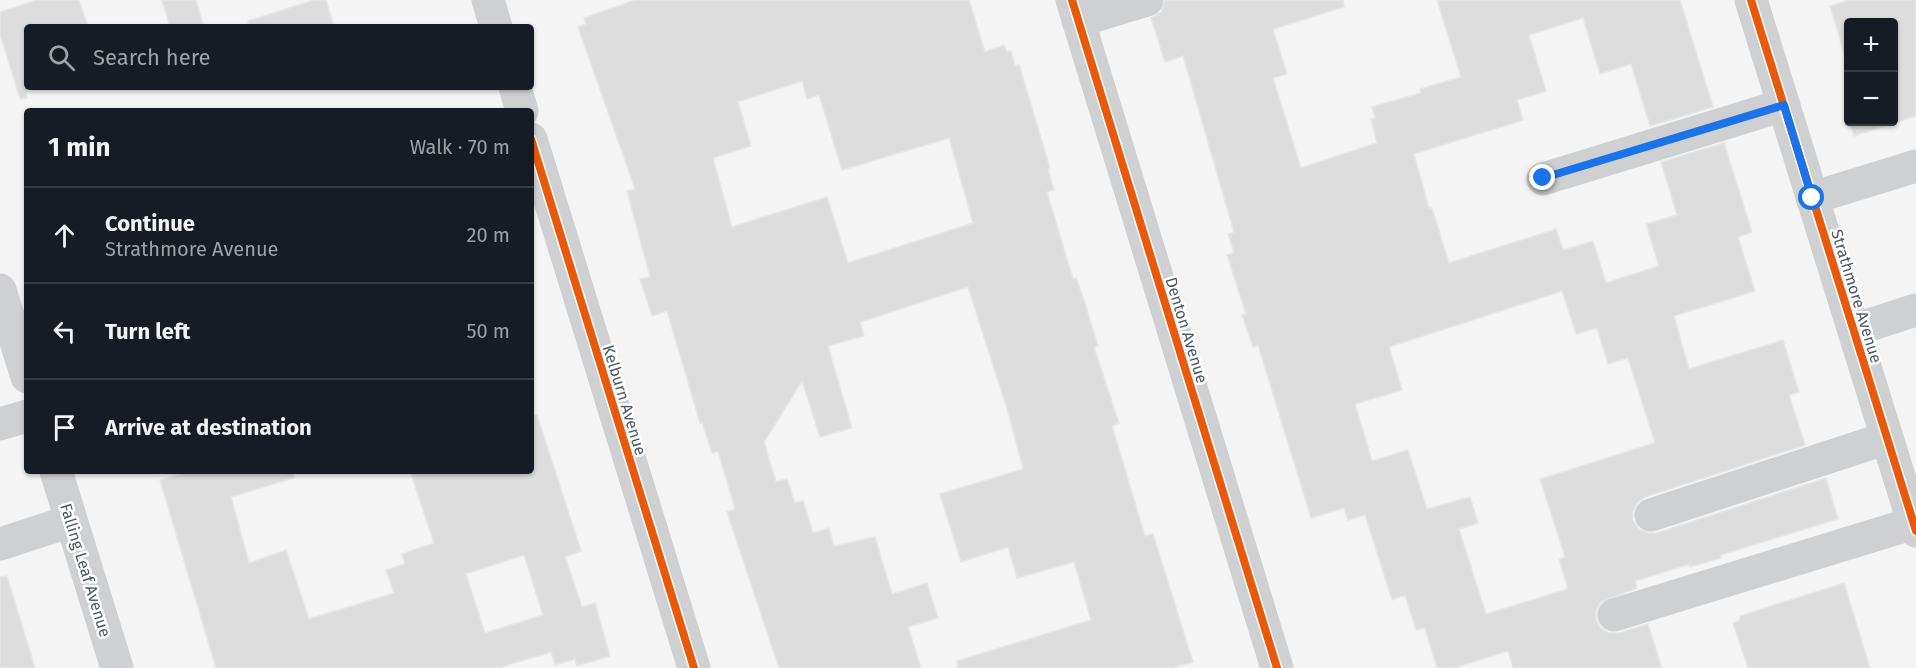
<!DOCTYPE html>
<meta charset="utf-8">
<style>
:root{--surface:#171b24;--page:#20242c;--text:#f1f3f6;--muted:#9ea1a6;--line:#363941}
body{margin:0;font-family:"Fira Sans",sans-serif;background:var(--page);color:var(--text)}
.controls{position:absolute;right:18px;top:18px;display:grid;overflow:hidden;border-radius:6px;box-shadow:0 2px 4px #0004}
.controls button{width:54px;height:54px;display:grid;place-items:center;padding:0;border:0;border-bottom:2px solid var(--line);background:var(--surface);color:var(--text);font:30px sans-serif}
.stop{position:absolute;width:18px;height:18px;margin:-14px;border:4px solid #1a73e8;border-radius:50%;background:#fff}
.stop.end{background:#1a73e8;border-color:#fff;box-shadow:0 2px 6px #0008}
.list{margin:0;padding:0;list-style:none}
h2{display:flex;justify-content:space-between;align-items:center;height:78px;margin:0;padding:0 24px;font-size:26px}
h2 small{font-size:20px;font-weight:400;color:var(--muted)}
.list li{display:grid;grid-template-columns:39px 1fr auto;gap:18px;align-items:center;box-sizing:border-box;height:96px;padding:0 24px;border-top:2px solid var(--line)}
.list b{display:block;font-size:22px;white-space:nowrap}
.list p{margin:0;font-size:20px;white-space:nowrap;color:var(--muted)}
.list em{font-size:20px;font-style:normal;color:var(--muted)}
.icon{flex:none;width:33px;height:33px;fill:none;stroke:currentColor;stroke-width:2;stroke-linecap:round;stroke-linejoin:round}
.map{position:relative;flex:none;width:1916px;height:668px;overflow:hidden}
.search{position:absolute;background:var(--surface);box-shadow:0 2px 4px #0004;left:24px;top:24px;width:510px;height:66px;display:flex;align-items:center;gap:15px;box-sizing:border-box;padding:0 21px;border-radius:6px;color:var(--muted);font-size:22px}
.panel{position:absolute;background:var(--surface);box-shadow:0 2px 4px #0004;left:24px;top:108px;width:510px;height:366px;border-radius:6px}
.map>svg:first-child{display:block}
</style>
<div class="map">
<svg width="1916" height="668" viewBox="0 0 1916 668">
<rect width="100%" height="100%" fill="#f4f4f4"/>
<path fill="#ddddde" stroke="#e5e6e7" stroke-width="1.5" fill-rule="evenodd" d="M 38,0 L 79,0 L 88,27 L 27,27 L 27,98 L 20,99 L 0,34 L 0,12 Z
M 162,0 L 196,0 L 204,27 L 170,27 Z
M 314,0 L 326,0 L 334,27 L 249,27 L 248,21 Z
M 635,0 L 969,0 L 985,52 L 1004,45 L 1007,52 L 1011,51 L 1015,66 L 1019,64 L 1050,168 L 1048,169 L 1054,190 L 1047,192 L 1073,279 L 1076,278 L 1084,300 L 1098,346 L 1094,347 L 1119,423 L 1112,426 L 1145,536 L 1153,534 L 1193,662 L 1173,668 L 958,668 L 957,661 L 1091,620 L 1074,562 L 1017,578 L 1008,547 L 961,562 L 940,494 L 1023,469 L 1008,412 L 968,287 L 860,322 L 864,336 L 828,346 L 852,428 L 820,437 L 802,381 L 764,442 L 776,482 L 787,479 L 795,503 L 803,500 L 813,533 L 829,528 L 834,546 L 875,537 L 892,594 L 927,583 L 938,618 L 908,627 L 921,668 L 779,668 L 727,512 L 735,509 L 718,451 L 712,453 L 702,422 L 700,423 L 667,311 L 652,316 L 640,279 L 650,277 L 627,191 L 635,189 L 578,27 L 586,24 L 584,18 ZM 802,81 L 807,99 L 819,95 L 842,170 L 949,138 L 973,223 L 848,263 L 827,197 L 732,227 L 713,158 L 751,146 L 738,102 Z
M 1165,0 L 1343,0 L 1344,7 L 1273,29 L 1287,74 L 1273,78 L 1301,168 L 1377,143 L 1371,119 L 1375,118 L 1372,107 L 1421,93 L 1420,89 L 1461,77 L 1437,0 L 1680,0 L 1713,107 L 1650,126 L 1631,64 L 1600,74 L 1583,18 L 1529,35 L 1546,91 L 1517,100 L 1523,120 L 1414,154 L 1429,208 L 1432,208 L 1449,263 L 1556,229 L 1563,250 L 1593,241 L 1606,283 L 1659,266 L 1646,224 L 1677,215 L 1661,162 L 1724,143 L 1752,232 L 1738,237 L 1755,291 L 1674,316 L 1689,369 L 1783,340 L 1799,392 L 1789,395 L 1805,445 L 1645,497 L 1637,503 L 1633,511 L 1633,520 L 1639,529 L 1648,533 L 1657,533 L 1826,478 L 1838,519 L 1720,555 L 1721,558 L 1690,567 L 1690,564 L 1635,581 L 1637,588 L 1601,602 L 1596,610 L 1596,620 L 1601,628 L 1609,633 L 1619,633 L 1648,624 L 1662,668 L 1513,668 L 1508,651 L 1454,668 L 1437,668 L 1425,628 L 1416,630 L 1405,595 L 1392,600 L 1365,515 L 1348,520 L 1344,508 L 1311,518 L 1258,345 L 1253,347 L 1242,315 L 1246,314 L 1227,255 L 1234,253 L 1228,234 L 1234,232 L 1183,56 L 1165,62 L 1151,18 L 1161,12 ZM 1562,291 L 1576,334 L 1597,328 L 1608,364 L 1628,358 L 1655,443 L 1540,479 L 1565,557 L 1559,559 L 1568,589 L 1486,614 L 1459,529 L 1478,523 L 1470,497 L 1427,509 L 1408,450 L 1372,461 L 1355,404 L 1402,390 L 1389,347 Z
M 1850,0 L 1916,0 L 1916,116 L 1854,136 L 1849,122 L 1893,122 L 1893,22 L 1848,22 L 1848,66 L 1830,6 Z
M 537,415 L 581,551 L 565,557 L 582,607 L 595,603 L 610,656 L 577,666 L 575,659 L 555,665 L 551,652 L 498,668 L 216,668 L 160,480 L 190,471 L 293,471 L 294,478 L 231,497 L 249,563 L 286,550 L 309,619 L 394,593 L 386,570 L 405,564 L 402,554 L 434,543 L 410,471 L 531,471 L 531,416 ZM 524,555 L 543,615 L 485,633 L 466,574 Z
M 7,576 L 35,668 L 0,668 L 0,577 Z
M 1844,583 L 1870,668 L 1748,668 L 1733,623 L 1739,621 L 1740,616 Z"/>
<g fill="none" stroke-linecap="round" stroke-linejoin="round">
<path stroke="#ced0d2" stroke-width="33" d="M 488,0 L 496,27
M 1072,0 L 1277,668
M 1751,0 L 1916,531
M 1078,21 L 1147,0
M 515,87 L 522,111
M 531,139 L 694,668
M 1543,179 L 1784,105
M 1812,198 L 1916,166
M 0,290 L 27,377
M 1854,330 L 1916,310
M 0,424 L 27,416
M 56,471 L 117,668
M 1651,515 L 1887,438
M 0,544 L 71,521
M 1614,615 L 1914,523"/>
<g stroke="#fff" stroke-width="11">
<path id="cycleway" d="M 1072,0 L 1277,668
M 1751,0 L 1916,531
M 531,139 L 694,668"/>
</g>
<use href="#cycleway" stroke="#e8590c" stroke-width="8"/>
</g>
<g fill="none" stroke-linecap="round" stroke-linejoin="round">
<path stroke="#1a73e8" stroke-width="8" d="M 1543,178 L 1784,105 L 1812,198"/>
</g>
<g text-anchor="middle" stroke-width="5" stroke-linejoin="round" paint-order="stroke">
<g font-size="16" fill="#4a5661" stroke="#fff">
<text transform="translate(1857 296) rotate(73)" y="6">Strathmore Avenue</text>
<text transform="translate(1187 330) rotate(73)" y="6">Denton Avenue</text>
<text transform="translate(625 400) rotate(73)" y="6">Kelburn Avenue</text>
<text transform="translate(86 570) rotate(73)" y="6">Falling Leaf Avenue</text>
</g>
</g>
</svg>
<div class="controls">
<button>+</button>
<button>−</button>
</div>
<div class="stop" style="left:1812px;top:198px"></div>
<div class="stop end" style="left:1543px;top:178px"></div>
<div class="search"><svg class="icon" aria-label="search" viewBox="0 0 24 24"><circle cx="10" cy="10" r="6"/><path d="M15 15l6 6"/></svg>Search here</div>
<section class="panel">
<h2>1 min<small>Walk · 70 m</small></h2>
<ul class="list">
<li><svg class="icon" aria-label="ahead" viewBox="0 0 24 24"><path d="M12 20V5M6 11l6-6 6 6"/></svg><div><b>Continue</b><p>Strathmore Avenue</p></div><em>20 m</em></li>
<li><svg class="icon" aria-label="left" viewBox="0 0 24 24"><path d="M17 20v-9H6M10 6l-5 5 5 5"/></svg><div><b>Turn left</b></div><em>50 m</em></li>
<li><svg class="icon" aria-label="arrive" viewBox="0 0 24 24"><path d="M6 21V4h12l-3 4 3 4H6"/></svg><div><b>Arrive at destination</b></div></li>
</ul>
</section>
</div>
